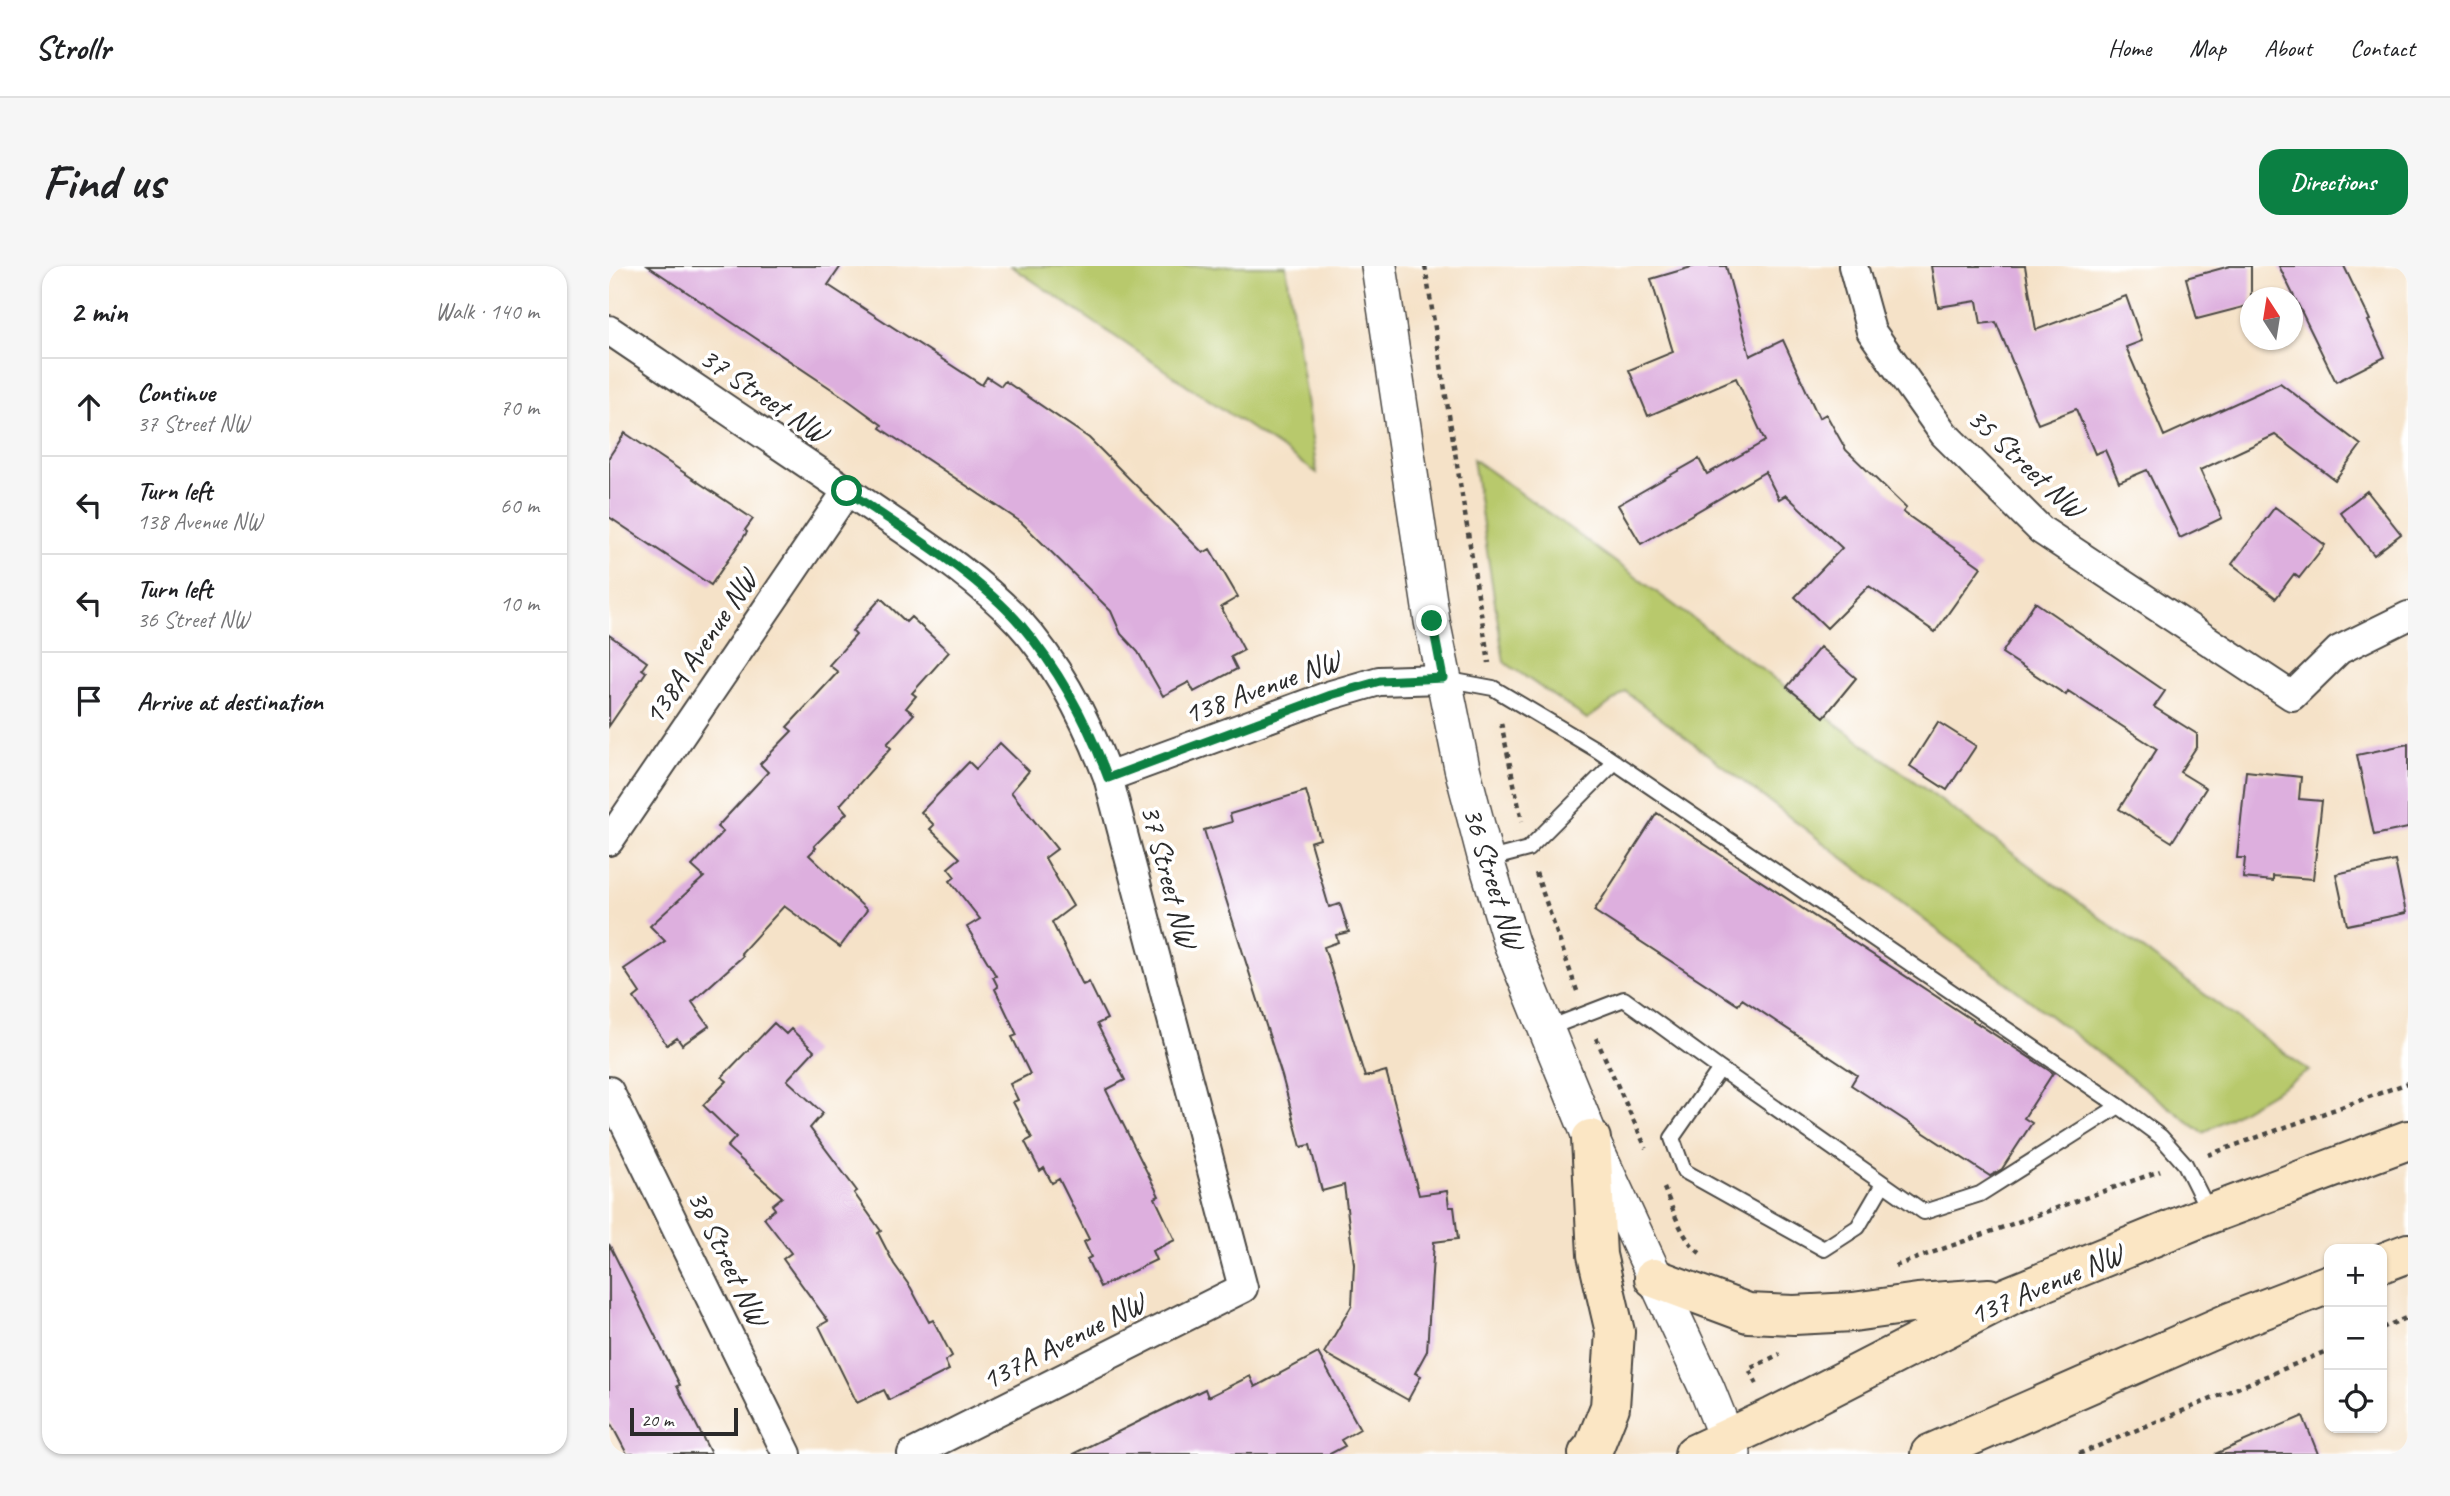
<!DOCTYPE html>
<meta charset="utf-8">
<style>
:root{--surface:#fff;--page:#f6f6f6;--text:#202124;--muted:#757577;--line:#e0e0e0;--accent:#0b8043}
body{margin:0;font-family:Caveat,sans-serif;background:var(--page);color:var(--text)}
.controls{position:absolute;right:21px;bottom:21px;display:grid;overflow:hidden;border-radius:14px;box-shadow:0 2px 5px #0004}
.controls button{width:63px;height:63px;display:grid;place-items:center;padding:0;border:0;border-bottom:2px solid var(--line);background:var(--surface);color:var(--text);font:35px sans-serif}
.compass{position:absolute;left:1631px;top:21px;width:63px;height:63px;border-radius:50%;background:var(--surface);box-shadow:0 2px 5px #0004;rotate:348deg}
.scale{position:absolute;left:21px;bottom:18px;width:108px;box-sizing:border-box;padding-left:7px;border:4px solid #2b2b2b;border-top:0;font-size:19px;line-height:24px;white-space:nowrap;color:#2b2b2b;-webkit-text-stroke:5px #fff;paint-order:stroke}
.stop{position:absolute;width:21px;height:21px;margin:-16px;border:5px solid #0b8043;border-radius:50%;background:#fff}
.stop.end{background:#0b8043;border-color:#fff;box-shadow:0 2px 7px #0008}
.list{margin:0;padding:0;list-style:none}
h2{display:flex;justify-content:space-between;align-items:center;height:91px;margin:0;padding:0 28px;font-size:30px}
h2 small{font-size:23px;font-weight:400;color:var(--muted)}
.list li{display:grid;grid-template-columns:46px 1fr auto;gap:21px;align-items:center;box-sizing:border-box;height:98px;padding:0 28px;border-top:2px solid var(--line)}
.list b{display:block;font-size:26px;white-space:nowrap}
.list p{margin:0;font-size:23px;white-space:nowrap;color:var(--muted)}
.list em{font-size:23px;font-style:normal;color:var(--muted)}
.icon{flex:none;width:38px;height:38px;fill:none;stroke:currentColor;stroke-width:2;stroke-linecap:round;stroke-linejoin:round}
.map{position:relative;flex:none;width:1799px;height:1188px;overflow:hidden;border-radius:21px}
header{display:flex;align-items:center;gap:42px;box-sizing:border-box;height:98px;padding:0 35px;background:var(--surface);border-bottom:2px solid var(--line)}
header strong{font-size:33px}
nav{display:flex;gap:38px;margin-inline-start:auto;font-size:24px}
.intro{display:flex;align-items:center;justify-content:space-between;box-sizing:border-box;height:168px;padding:0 42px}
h1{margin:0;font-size:49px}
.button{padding:18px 32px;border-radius:21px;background:var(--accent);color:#fff;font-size:24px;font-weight:700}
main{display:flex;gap:42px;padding:0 42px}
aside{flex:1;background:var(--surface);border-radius:21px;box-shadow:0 2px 5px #0004}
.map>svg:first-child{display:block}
</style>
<header>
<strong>Strollr</strong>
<nav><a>Home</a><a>Map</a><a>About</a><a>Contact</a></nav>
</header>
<div class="intro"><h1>Find us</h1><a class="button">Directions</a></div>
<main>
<aside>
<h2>2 min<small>Walk · 140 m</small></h2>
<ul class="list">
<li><svg class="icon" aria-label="ahead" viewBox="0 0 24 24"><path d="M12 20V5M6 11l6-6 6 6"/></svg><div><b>Continue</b><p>37 Street NW</p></div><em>70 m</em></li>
<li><svg class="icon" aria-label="left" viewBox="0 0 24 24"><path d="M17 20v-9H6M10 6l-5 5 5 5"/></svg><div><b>Turn left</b><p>138 Avenue NW</p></div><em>60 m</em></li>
<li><svg class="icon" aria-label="left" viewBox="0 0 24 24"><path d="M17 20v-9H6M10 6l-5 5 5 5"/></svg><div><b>Turn left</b><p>36 Street NW</p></div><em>10 m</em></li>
<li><svg class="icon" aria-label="arrive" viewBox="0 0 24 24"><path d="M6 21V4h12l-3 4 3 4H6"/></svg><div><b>Arrive at destination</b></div></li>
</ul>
</aside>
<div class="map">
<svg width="1799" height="1188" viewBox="0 0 1799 1188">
<rect width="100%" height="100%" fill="#fff"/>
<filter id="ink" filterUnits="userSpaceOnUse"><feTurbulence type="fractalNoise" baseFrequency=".0143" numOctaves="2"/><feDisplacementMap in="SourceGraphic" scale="14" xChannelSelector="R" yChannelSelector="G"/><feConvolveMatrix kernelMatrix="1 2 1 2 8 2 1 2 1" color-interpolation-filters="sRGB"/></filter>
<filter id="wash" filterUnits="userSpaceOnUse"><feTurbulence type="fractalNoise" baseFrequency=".00686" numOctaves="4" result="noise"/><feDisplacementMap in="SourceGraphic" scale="28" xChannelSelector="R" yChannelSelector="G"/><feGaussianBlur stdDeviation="1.57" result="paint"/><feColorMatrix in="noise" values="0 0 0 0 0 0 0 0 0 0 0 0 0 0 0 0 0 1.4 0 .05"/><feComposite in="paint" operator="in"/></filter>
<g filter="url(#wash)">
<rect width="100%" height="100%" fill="#f5e2c8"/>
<path fill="#b8c96c" stroke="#727a4c" stroke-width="2" d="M 402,0 L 677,0 L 708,207 Z
M 864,193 L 948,253 L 1700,805 L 1594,867 L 1017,426 L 978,453 L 895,396 Z"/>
<g id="blocks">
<path fill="#ddafde" d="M 39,0 L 232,0 L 219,19 L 373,119 L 378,111 L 392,120 L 396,115 L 480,172 L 594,287 L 601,283 L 629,331 L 612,341 L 635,384 L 622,391 L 628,403 L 585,426 L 580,416 L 554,430 L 529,386 L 512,368 L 502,345 L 412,256 L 271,162 L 273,159 L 236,132 Z
M 1086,0 L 1117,0 L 1141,90 L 1174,74 L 1210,152 L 1217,148 L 1237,184 L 1297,242 L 1294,246 L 1372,301 L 1326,366 L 1260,320 L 1218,362 L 1186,331 L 1233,282 L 1177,229 L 1170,233 L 1156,206 L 1032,278 L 1009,239 L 1090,193 L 1098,208 L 1156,175 L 1127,112 L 1039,150 L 1020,104 L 1064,86 L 1042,13 Z
M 1322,0 L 1416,0 L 1427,64 L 1517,30 L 1533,75 L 1517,81 L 1555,170 L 1671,117 L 1752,179 L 1726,214 L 1666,169 L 1591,204 L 1613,252 L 1571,272 L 1538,204 L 1510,216 L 1496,184 L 1486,188 L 1467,143 L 1429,158 L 1387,56 L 1372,58 L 1368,35 L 1329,41 Z
M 1621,0 L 1642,0 L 1642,39 L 1588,53 L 1577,12 Z
M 1670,0 L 1735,0 L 1761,54 L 1759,55 L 1776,91 L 1727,116 Z
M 16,167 L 144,253 L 136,264 L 138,266 L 102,319 L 0,251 L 0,191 Z
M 1758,225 L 1792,268 L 1765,289 L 1731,246 Z
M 1666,241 L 1716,279 L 1690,312 L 1685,308 L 1667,332 L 1623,298 Z
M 272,332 L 297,356 L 302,351 L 340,386 L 303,427 L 307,430 L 297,442 L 305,448 L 278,478 L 282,482 L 231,539 L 238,547 L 205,580 L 207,582 L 200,589 L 258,644 L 231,681 L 175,640 L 132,687 L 134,690 L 83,736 L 100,760 L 73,779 L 68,772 L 58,779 L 25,732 L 31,727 L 15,703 L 56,675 L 41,660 L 95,611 L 83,600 L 114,566 L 108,561 L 159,506 L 151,498 L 183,465 L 178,461 L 229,406 L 220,399 L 247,369 L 243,365 Z
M 1426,336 L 1556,425 L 1545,441 L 1588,468 L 1588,480 L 1571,506 L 1597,522 L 1563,576 L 1510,543 L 1548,483 L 1459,425 L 1457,429 L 1393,387 Z
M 0,369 L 38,396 L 33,403 L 37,406 L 0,460 Z
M 1211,381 L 1247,412 L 1215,451 L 1178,421 Z
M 1329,456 L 1367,480 L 1338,524 L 1301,500 Z
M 391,477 L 420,505 L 402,526 L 448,583 L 436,592 L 464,640 L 443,656 L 474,719 L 480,716 L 498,753 L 488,758 L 516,814 L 497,824 L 550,930 L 546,932 L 566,974 L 543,985 L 547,994 L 491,1021 L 478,993 L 482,991 L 475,976 L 480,973 L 450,913 L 443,917 L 435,902 L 431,905 L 416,876 L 423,872 L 404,836 L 409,834 L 401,818 L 421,808 L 403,771 L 408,769 L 386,723 L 389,721 L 384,711 L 387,710 L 358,661 L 371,653 L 341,615 L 346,611 L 339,602 L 351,592 L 321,563 L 325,559 L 312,546 L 360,496 L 367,503 Z
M 1799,478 L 1799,562 L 1765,569 L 1748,489 Z
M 1637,505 L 1692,511 L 1690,533 L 1713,535 L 1704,613 L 1664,610 L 1664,615 L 1634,612 L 1636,592 L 1628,592 Z
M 697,525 L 711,573 L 701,576 L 720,641 L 731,638 L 740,666 L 727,669 L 729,676 L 715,681 L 756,811 L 777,805 L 810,929 L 838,925 L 840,941 L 845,941 L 849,973 L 825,976 L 818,1085 L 806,1107 L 812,1110 L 799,1134 L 715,1087 L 743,1039 L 745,998 L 735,919 L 713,925 L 701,879 L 692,881 L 673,810 L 595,564 L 623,556 L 621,548 Z
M 1048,547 L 1444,807 L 1415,852 L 1423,857 L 1393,903 L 1381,910 L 1242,819 L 1248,809 L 1133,733 L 1129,739 L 985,645 Z
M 1786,595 L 1797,647 L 1738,659 L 1727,608 Z
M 165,757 L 177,768 L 182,763 L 205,785 L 178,814 L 214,847 L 201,862 L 248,925 L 245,927 L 272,965 L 269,967 L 285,998 L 302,1022 L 320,1056 L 324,1054 L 343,1090 L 336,1095 L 340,1104 L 280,1134 L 275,1124 L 248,1137 L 210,1060 L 219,1055 L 174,993 L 182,987 L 155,952 L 166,943 L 163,939 L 173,931 L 118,881 L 127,871 L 94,839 L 118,815 L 113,811 Z
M 0,978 L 71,1119 L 68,1120 L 102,1188 L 18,1188 L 0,1154 Z
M 709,1087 L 751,1163 L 732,1174 L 736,1180 L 721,1188 L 464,1188 L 596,1123 L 599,1131 L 641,1110 L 646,1121 Z
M 1694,1150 L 1709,1188 L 1606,1188 Z"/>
</g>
</g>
<g filter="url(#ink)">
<use href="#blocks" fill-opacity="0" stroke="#494643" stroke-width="2"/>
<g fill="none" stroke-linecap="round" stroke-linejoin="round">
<g stroke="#494643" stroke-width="18">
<path id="service" d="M 835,413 L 884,422 L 988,484 L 1510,840
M 877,594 L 919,583 L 1006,496
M 937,763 L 1015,733 L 1111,803 L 1315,946 L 1371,928 L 1510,840 L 1552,871 L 1576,898 L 1600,946
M 1111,803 L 1063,872 L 1075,905 L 1215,983 L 1249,961 L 1274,918"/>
</g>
<g stroke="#494643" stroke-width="32">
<path id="minor" d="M 1244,0 L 1262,65 L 1335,168 L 1432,264 L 1683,430 L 1730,384 L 1799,350
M 0,64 C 82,119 164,174 246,230 C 302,269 363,306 410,356 C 451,401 478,455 499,511 L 634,1022 L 303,1188
M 499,511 L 722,429 L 770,415 L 833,413
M 0,575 L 238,225
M 0,825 L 178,1188"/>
</g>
<g stroke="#494643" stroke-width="38">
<path id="tertiary" d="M 770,0 L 823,355 L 853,502 L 877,594 L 902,677 L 982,873 L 1098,1123 L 1124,1188"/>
</g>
<g stroke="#494643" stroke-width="42">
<path id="secondary" d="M 1773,997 L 1799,987
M 1045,1012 L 1139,1047 L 1185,1049 L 1244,1046 L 1309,1037 L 1380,1032
M 979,1188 L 985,1181 L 1001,1141 L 1006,1066 L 988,989 L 982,873
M 1085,1188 L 1164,1151 L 1400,1030 L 1601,948 L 1799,874
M 1321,1188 L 1624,1055 L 1720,1018"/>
</g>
<path stroke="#494643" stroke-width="4.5" stroke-dasharray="5 5" stroke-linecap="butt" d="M 816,0 L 880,397
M 892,457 L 913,555
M 927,607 L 968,725
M 987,772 L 1037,882
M 1599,889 L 1799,817
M 1055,922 C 1064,943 1072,972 1091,987
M 1286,1000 L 1551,905
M 1773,1062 L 1799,1051
M 1148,1118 L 1140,1103 L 1171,1088
M 1470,1188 L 1720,1084"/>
<use href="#service" stroke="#fff" stroke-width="14"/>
<use href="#minor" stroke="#fff" stroke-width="28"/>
<use href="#tertiary" stroke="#fff" stroke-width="35"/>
<use href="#secondary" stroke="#fbe6c4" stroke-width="38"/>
</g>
</g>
<g fill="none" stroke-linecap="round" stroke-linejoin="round" filter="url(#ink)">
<path stroke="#0b8043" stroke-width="9" d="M 238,225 C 295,264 367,307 412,359 C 451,405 478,455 499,512 L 722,429 L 771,415 L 834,412 L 823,355"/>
</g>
<g text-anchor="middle" stroke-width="7" stroke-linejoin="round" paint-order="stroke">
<g font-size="30" fill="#2b2b2b" stroke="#fff">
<text transform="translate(155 129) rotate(34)" y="10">37 Street NW</text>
<text transform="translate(1417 197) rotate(43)" y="10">35 Street NW</text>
<text transform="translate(91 381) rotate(-56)" y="10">138A Avenue NW</text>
<text transform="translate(653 421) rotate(-20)" y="10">138 Avenue NW</text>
<text transform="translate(560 610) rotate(75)" y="10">37 Street NW</text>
<text transform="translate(885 612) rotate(73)" y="10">36 Street NW</text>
<text transform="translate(119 992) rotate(64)" y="10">38 Street NW</text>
<text transform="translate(1437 1018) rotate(-23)" y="10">137 Avenue NW</text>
<text transform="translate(454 1075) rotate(-27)" y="10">137A Avenue NW</text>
</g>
</g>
</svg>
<div class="controls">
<button>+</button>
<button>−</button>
<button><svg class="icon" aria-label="locate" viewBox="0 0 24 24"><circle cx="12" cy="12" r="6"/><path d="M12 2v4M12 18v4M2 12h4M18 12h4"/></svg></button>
</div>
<svg class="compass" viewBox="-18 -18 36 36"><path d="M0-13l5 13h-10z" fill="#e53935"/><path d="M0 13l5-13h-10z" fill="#757577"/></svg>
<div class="scale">20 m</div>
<div class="stop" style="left:238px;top:225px"></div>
<div class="stop end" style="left:823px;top:355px"></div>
</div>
</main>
